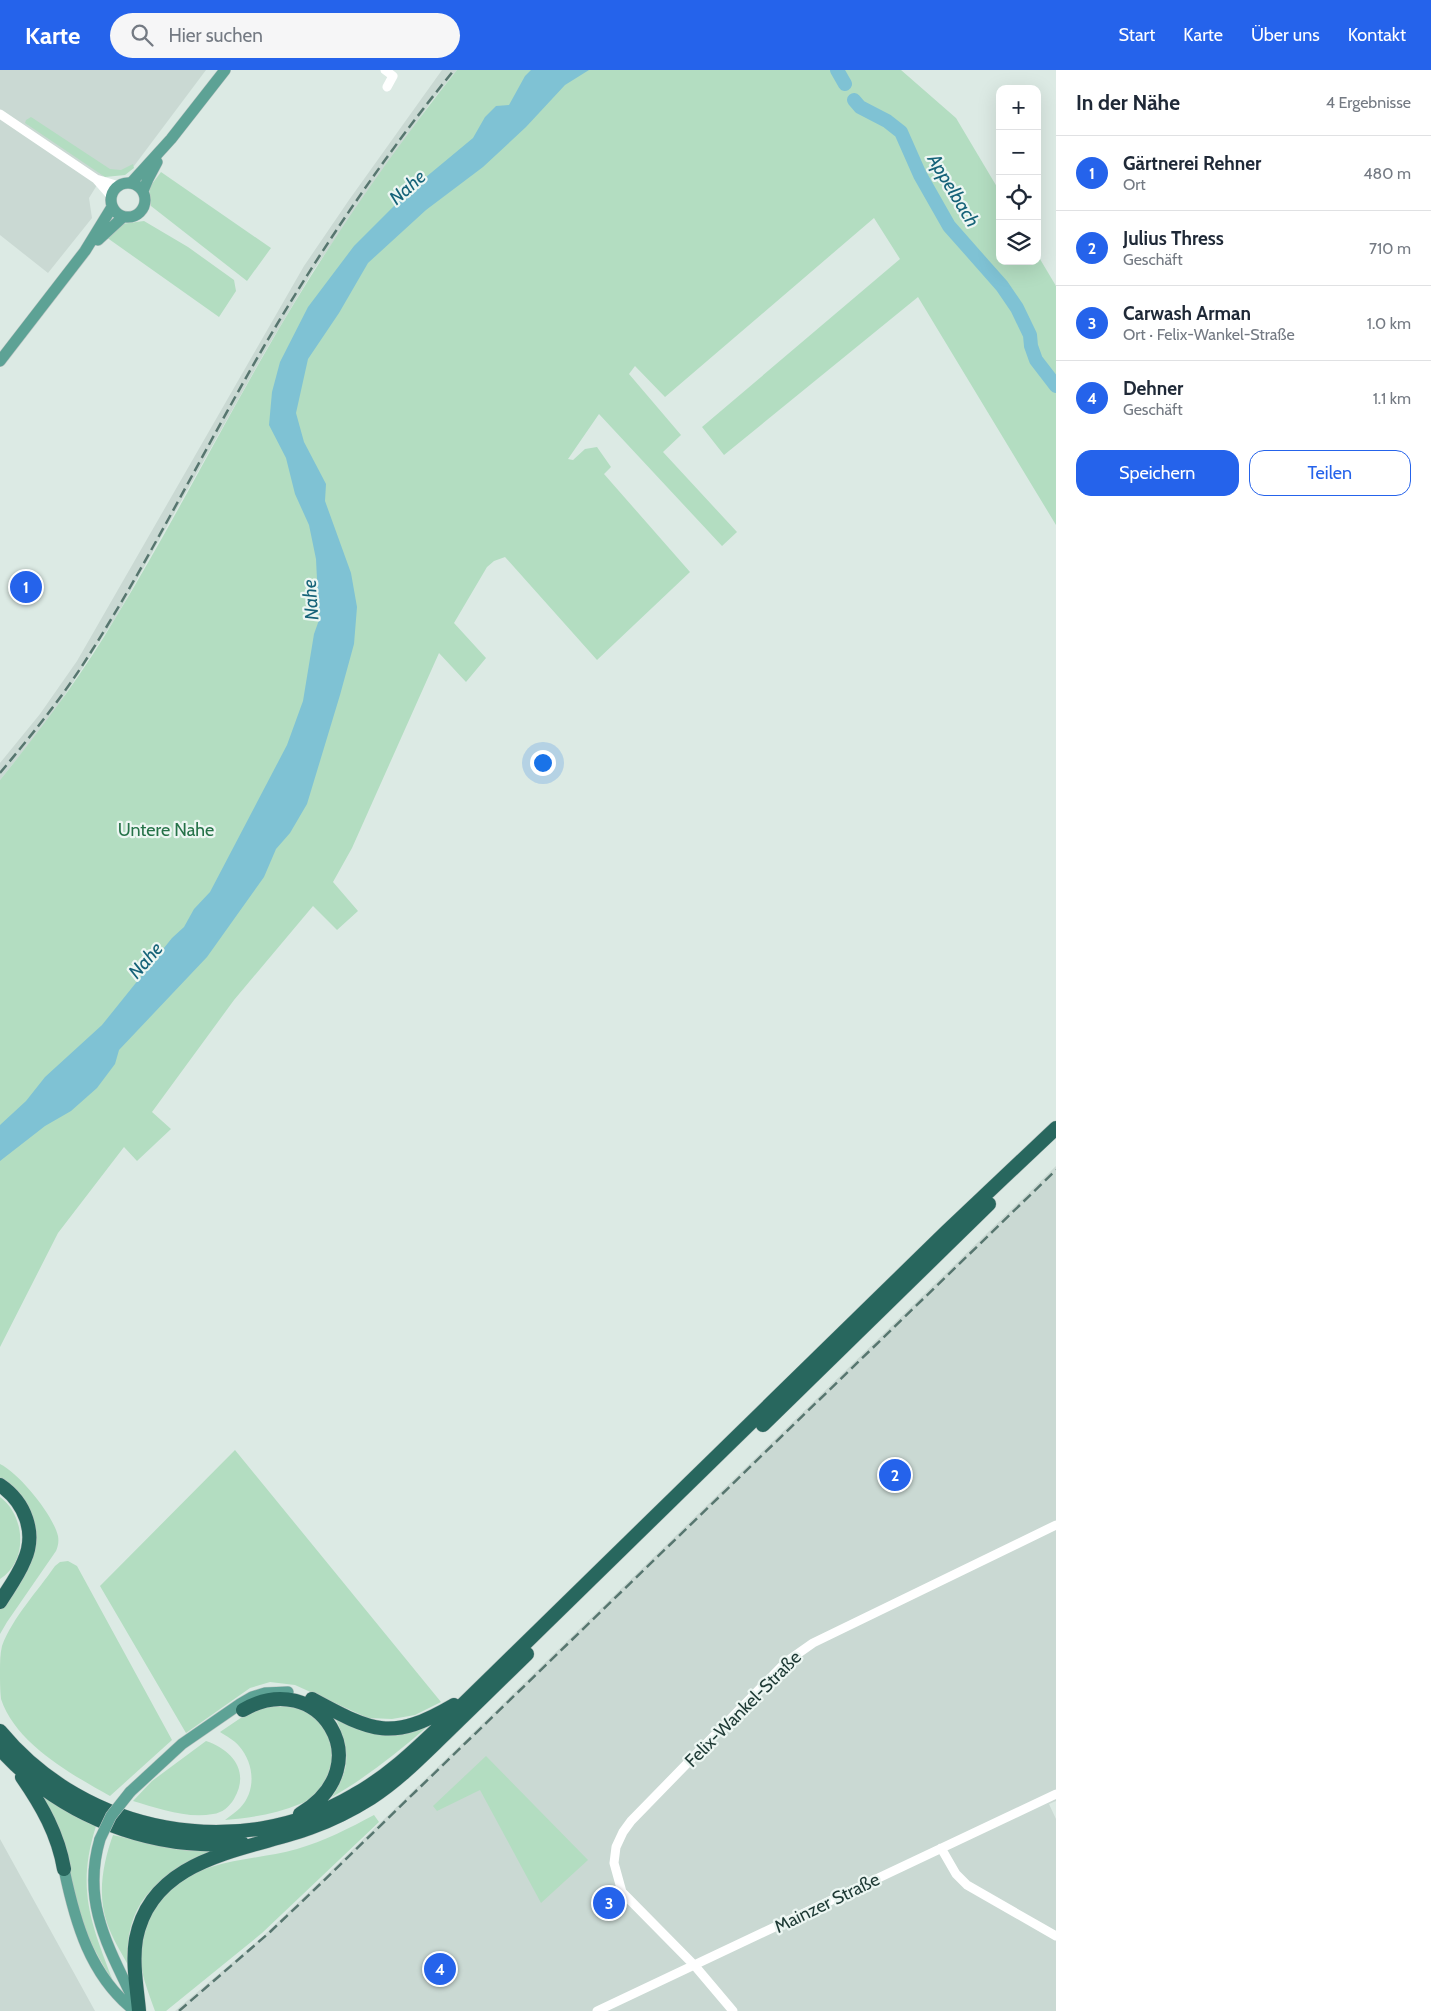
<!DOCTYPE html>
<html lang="de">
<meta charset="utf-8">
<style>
:root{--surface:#fff;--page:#f6f6f7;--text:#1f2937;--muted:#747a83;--line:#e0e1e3;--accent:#2563eb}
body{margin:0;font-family:Cabin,sans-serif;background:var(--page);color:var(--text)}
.controls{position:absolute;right:15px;top:15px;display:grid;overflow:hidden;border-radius:10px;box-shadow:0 5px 20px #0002}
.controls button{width:45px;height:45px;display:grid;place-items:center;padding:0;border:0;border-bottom:1px solid var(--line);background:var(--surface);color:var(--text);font:25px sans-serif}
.you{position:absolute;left:542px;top:692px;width:18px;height:18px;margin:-12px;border:4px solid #fff;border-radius:50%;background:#1a73e8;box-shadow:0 0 0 8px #1a73e833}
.badge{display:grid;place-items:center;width:32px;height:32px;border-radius:50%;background:var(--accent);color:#fff;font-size:16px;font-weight:700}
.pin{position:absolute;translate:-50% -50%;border:2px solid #fff;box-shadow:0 1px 5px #0006}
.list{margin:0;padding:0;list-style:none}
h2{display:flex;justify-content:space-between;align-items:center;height:65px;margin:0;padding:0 20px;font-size:21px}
h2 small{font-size:16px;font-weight:400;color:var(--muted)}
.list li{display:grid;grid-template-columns:32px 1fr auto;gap:15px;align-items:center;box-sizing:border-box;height:75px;padding:0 20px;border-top:1px solid var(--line)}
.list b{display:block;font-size:19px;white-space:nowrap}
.list p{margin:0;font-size:16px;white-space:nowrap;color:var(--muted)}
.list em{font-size:16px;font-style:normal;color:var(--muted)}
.actions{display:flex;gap:10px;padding:15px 20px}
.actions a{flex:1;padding:11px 0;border:1px solid var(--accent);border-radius:15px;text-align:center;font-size:18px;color:var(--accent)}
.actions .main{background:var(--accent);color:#fff}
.icon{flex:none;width:28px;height:28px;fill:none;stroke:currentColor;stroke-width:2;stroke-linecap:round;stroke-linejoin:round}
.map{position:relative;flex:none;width:1056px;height:1941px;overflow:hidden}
header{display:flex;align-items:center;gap:30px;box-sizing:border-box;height:70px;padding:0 25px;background:var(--accent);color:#fff}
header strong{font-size:24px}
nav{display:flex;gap:28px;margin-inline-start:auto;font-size:18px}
.search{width:350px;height:45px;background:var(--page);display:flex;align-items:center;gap:12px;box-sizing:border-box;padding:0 18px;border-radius:28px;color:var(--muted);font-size:19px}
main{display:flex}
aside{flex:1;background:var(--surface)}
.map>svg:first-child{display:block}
</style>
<header>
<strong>Karte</strong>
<div class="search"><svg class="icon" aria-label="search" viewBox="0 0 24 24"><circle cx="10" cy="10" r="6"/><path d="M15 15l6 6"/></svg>Hier suchen</div>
<nav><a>Start</a><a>Karte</a><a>Über uns</a><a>Kontakt</a></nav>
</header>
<main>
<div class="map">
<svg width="1056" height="1941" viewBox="0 0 1056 1941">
<rect width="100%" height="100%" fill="#dceae4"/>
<path fill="#cad9d3" d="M 0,0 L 206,0 L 134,96 L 102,107 L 89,128 L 92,148 L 48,203 L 0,165 Z
M 442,0 L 457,0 L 431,32 L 313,201 L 266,280 L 116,547 L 49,649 L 0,710 L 0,693 L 40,644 L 77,591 L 304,196 L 349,130 Z
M 1056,1096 L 1056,1731 L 1049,1734 L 1056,1749 L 1056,1941 L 175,1941 L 261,1868 L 309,1822 Z
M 0,1769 L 95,1941 L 0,1941 Z"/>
<path fill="#b3ddc1" d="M 457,0 L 901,0 L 956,48 L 1000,122 L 1000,191 L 1037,191 L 1037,184 L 1056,216 L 1056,455 L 918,227 L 724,385 L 702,357 L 900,189 L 874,148 L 665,327 L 635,296 L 629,304 L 681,365 L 663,382 L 737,462 L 722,476 L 599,344 L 568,389 L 573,390 L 585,379 L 597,377 L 611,397 L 604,404 L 690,502 L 597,590 L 505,487 L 494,491 L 487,497 L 454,553 L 486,588 L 466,612 L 439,583 L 352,778 L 333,812 L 358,841 L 337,860 L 313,836 L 234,930 L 152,1042 L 171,1059 L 137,1091 L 124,1077 L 58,1163 L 0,1277 L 0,710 C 42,658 82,605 116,547 C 169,460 215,369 266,281 C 322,183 387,88 457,0 Z
M 31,47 L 110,99 L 121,100 L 133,94 L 134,98 L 125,105 L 105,107 L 25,53 L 26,50 Z
M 161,102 L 271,178 L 247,211 L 151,136 L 149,118 Z
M 144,151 L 188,177 L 234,210 L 236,221 L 219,247 L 106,167 L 121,154 Z
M 235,1380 L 441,1632 L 415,1645 L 392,1649 L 368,1648 L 295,1615 L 270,1612 L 250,1618 L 186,1663 L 100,1516 Z
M 0,1394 C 20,1404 53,1445 58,1466 C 59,1472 58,1476 56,1481 L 7,1552 L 0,1564 L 0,1539 L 35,1472 L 0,1410 Z
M 0,1427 C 25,1445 29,1491 0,1509 Z
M 68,1491 L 77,1496 L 172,1670 L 110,1726 C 71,1704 16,1674 1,1629 C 0,1620 0,1611 0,1602 C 0,1593 0,1584 2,1576 C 13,1547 37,1522 55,1496 L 60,1492 Z
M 273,1636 C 281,1637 292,1636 300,1639 C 338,1653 341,1701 313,1728 C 310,1731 304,1732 300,1734 C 275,1744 251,1748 225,1750 C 230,1746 236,1742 240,1738 C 257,1720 254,1693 239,1676 C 234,1670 226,1666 220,1662 L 248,1643 Z
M 336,1649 C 369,1665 392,1669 427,1657 C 397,1683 367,1707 332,1727 C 351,1697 350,1681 336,1649 Z
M 206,1671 C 233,1680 250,1702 234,1729 C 229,1737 222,1743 213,1744 C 187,1749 157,1738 133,1731 L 152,1711 Z
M 486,1686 L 588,1790 L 541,1833 L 480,1720 L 437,1741 L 433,1736 Z
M 36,1720 L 76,1747 L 96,1756 C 76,1819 91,1853 113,1911 C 75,1853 58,1785 36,1720 Z
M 374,1745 L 379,1752 L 262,1863 L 166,1941 L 155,1941 C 148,1921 137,1895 140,1874 C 145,1838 177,1807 211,1797 C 239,1788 269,1787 297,1779 C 324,1771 350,1758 374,1745 Z
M 113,1765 L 179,1780 L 220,1781 C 177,1800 139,1813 129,1865 C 127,1874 128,1885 128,1895 C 121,1882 112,1868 107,1853 C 97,1824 103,1793 113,1765 Z"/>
<path fill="#7fc2d4" d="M 531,0 L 589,0 L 565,15 L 526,57 L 483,97 L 426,140 L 368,193 L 339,243 L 308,289 L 296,343 L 304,372 L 326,414 L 325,431 L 351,503 L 357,537 L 354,574 L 340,625 L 307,734 L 290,763 L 276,779 L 264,807 L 207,887 L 119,980 L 115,994 L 97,1018 L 71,1041 L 45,1056 L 0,1091 L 0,1055 L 26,1031 L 45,1007 L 102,955 L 172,868 L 184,857 L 194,839 L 210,822 L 287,675 L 303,631 L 314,564 L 319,550 L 316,489 L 309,455 L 295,424 L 286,388 L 269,355 L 272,322 L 280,292 L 308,237 L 354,176 L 408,122 L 473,68 L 485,47 L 496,36 L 509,35 L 525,6 Z"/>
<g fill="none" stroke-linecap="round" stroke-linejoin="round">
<path stroke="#7fc2d4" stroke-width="14" d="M 837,0 L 845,14
M 854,30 L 860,37 L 887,51 L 901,62 L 920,105 L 949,156 L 1002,216 L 1017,238 L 1030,265 L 1031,276 L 1036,290 L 1056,316"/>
<g stroke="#bbc4c2" stroke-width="12">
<path id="major" d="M111 130a17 17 0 1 1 34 0a17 17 0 1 1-34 0Z
M 131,113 L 171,69 L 225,0
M 143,121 L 148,109 L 157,92
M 98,170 L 123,147
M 0,291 L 85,181 L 112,137
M 130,1722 L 182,1674 L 240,1634 L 252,1627 L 265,1623 L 288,1622
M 100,1769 C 81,1833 109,1878 136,1935
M 64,1799 C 75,1852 90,1906 135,1941"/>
</g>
<g stroke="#bbc4c2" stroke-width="15">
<path id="highway" d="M 763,1355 L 989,1134
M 0,1415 C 25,1432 37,1463 24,1491 C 18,1506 8,1519 0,1532
M 312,1629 C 373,1662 391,1672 454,1635
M 243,1640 C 318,1596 383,1695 300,1744
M 0,1661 C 86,1765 238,1793 354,1725 C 392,1704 422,1673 454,1643 L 945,1163 L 1056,1058
M 0,1679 C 60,1746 152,1782 242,1773
M 22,1707 C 42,1736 58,1764 64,1799
M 139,1941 C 137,1918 132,1893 136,1869 C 152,1786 246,1781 310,1758 C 332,1750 352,1740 371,1728 C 399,1710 422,1686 446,1663 C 473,1637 500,1610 527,1584"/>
</g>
<path stroke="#fff" stroke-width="9" d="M 385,0 L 393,6 L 387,17
M 0,44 L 96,109 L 119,116
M 96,109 L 111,126
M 941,1778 L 956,1804 L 967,1815 L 1056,1866
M 597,1941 L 1056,1724
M 733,1941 L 695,1896 L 622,1822 L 614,1793 L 616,1777 L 623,1762 L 631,1751 L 786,1592 L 813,1573 L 1056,1455"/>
<use href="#major" stroke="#5da295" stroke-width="11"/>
<use href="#highway" stroke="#28675e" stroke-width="14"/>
<path stroke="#57766f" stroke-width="2.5" stroke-dasharray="10 5" stroke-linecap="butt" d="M 0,703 C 29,668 57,634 82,596 C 148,494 202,383 263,278 C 319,182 384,86 454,0
M 179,1941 L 270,1862 L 311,1823 L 1056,1100"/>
<g stroke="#bbc4c2" stroke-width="12" stroke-linecap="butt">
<path id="major-bridge" d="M 100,1769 L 111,1746 L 130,1722"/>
</g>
<use href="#major-bridge" stroke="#5da295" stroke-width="11"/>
</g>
<g text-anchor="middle" stroke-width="4.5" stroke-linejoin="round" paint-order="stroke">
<g font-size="18" fill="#257248" stroke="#ecf6f2">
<text x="166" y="766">Untere Nahe</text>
</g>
<g font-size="18" fill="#1d3934" stroke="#ecf6f2">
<text transform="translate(743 1639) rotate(-45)" y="6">Felix-Wankel-Straße</text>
<text transform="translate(827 1833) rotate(-26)" y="6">Mainzer Straße</text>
</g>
<g font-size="19" font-style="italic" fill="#156278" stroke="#ecf6f2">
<text transform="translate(407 117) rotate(-42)" y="7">Nahe</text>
<text transform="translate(954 120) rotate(59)" y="7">Appelbach</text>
<text transform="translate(310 530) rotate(-94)" y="7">Nahe</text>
<text transform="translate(145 890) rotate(-49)" y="7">Nahe</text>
</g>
</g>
</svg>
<div class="controls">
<button>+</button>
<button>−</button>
<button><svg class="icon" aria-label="locate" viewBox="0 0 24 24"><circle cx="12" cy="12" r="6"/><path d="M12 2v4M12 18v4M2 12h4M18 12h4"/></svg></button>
<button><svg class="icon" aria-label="layers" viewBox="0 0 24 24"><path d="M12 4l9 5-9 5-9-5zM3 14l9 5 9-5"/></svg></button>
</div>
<div class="you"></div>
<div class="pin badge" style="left:26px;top:517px">1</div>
<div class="pin badge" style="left:895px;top:1405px">2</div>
<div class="pin badge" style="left:609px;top:1833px">3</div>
<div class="pin badge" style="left:440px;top:1899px">4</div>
</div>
<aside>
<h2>In der Nähe<small>4 Ergebnisse</small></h2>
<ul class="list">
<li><span class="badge">1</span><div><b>Gärtnerei Rehner</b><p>Ort</p></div><em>480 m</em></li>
<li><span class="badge">2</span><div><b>Julius Thress</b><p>Geschäft</p></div><em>710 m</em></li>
<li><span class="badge">3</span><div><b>Carwash Arman</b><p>Ort · Felix-Wankel-Straße</p></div><em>1.0 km</em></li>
<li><span class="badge">4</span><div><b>Dehner</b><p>Geschäft</p></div><em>1.1 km</em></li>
</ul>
<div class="actions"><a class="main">Speichern</a><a>Teilen</a></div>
</aside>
</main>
